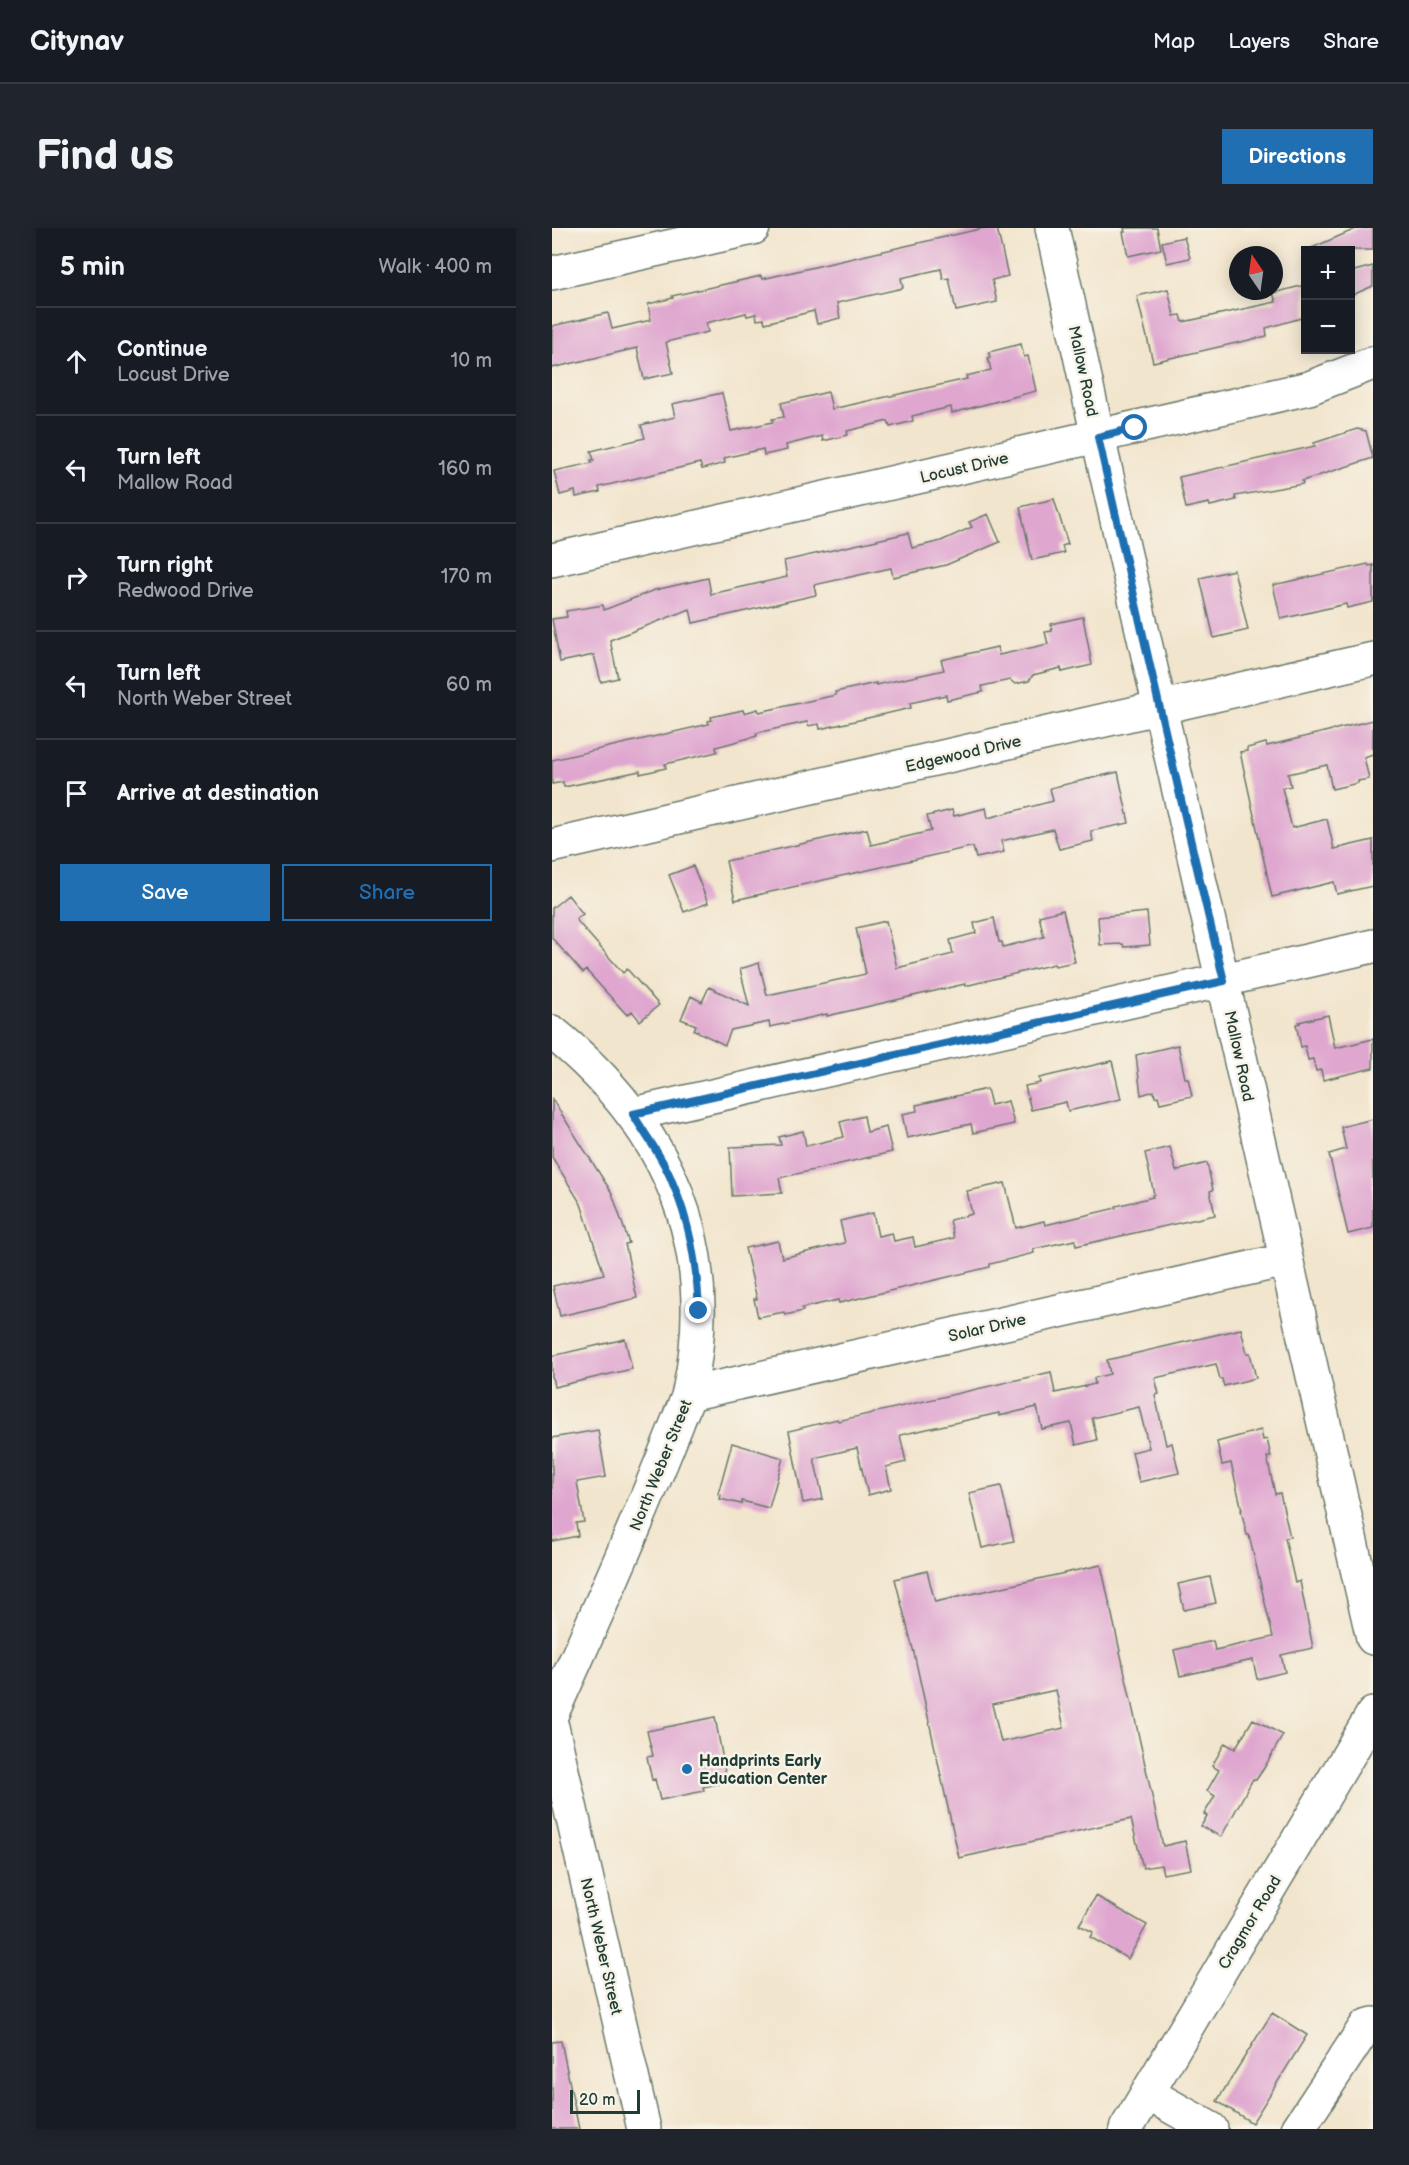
<!DOCTYPE html>
<meta charset="utf-8">
<style>
:root{--surface:#171b24;--page:#20242c;--text:#f1f3f6;--muted:#9ea1a6;--line:#363941;--accent:#1f6fb2}
body{margin:0;font-family:"Balsamiq Sans",sans-serif;background:var(--page);color:var(--text)}
.controls{position:absolute;right:18px;top:18px;display:grid;overflow:hidden;border-radius:0px;box-shadow:0 3px 15px #0003}
.controls button{width:54px;height:54px;display:grid;place-items:center;padding:0;border:0;border-bottom:2px solid var(--line);background:var(--surface);color:var(--text);font:30px sans-serif}
.compass{position:absolute;left:677px;top:18px;width:54px;height:54px;border-radius:50%;background:var(--surface);box-shadow:0 3px 15px #0003;rotate:347deg}
.scale{position:absolute;left:18px;bottom:15px;width:70px;box-sizing:border-box;padding-left:6px;border:3px solid #1f3d34;border-top:0;font-size:16px;line-height:21px;white-space:nowrap;color:#1f3d34;-webkit-text-stroke:4px #f7f3e8;paint-order:stroke}
.stop{position:absolute;width:18px;height:18px;margin:-14px;border:4px solid #1f6fb2;border-radius:50%;background:#fff}
.stop.end{background:#1f6fb2;border-color:#fff;box-shadow:0 2px 6px #0008}
.list{margin:0;padding:0;list-style:none}
h2{display:flex;justify-content:space-between;align-items:center;height:78px;margin:0;padding:0 24px;font-size:26px}
h2 small{font-size:20px;font-weight:400;color:var(--muted)}
.list li{display:grid;grid-template-columns:39px 1fr auto;gap:18px;align-items:center;box-sizing:border-box;height:108px;padding:0 24px;border-top:2px solid var(--line)}
.list b{display:block;font-size:22px;white-space:nowrap}
.list p{margin:0;font-size:20px;white-space:nowrap;color:var(--muted)}
.list em{font-size:20px;font-style:normal;color:var(--muted)}
.actions{display:flex;gap:12px;padding:18px 24px}
.actions a{flex:1;padding:14px 0;border:2px solid var(--accent);border-radius:0px;text-align:center;font-size:21px;color:var(--accent)}
.actions .main{background:var(--accent);color:#fff}
.icon{flex:none;width:33px;height:33px;fill:none;stroke:currentColor;stroke-width:2;stroke-linecap:round;stroke-linejoin:round}
.map{position:relative;flex:none;width:821px;height:1901px;overflow:hidden;border-radius:0px}
header{display:flex;align-items:center;gap:36px;box-sizing:border-box;height:84px;padding:0 30px;background:var(--surface);border-bottom:2px solid var(--line)}
header strong{font-size:28px}
nav{display:flex;gap:33px;margin-inline-start:auto;font-size:21px}
.intro{display:flex;align-items:center;justify-content:space-between;box-sizing:border-box;height:144px;padding:0 36px}
h1{margin:0;font-size:42px}
.button{padding:15px 27px;border-radius:0px;background:var(--accent);color:#fff;font-size:21px;font-weight:700}
main{display:flex;gap:36px;padding:0 36px}
aside{flex:1;background:var(--surface);border-radius:0px;box-shadow:0 3px 15px #0003}
.map>svg:first-child{display:block}
</style>
<header>
<strong>Citynav</strong>
<nav><a>Map</a><a>Layers</a><a>Share</a></nav>
</header>
<div class="intro"><h1>Find us</h1><a class="button">Directions</a></div>
<main>
<aside>
<h2>5 min<small>Walk · 400 m</small></h2>
<ul class="list">
<li><svg class="icon" aria-label="ahead" viewBox="0 0 24 24"><path d="M12 20V5M6 11l6-6 6 6"/></svg><div><b>Continue</b><p>Locust Drive</p></div><em>10 m</em></li>
<li><svg class="icon" aria-label="left" viewBox="0 0 24 24"><path d="M17 20v-9H6M10 6l-5 5 5 5"/></svg><div><b>Turn left</b><p>Mallow Road</p></div><em>160 m</em></li>
<li><svg class="icon" aria-label="right" viewBox="0 0 24 24"><path d="M7 20v-9h11M14 6l5 5-5 5"/></svg><div><b>Turn right</b><p>Redwood Drive</p></div><em>170 m</em></li>
<li><svg class="icon" aria-label="left" viewBox="0 0 24 24"><path d="M17 20v-9H6M10 6l-5 5 5 5"/></svg><div><b>Turn left</b><p>North Weber Street</p></div><em>60 m</em></li>
<li><svg class="icon" aria-label="arrive" viewBox="0 0 24 24"><path d="M6 21V4h12l-3 4 3 4H6"/></svg><div><b>Arrive at destination</b></div></li>
</ul>
<div class="actions"><a class="main">Save</a><a>Share</a></div>
</aside>
<div class="map">
<svg width="821" height="1901" viewBox="0 0 821 1901">
<rect width="100%" height="100%" fill="#f7f3e8"/>
<filter id="ink" filterUnits="userSpaceOnUse"><feTurbulence type="fractalNoise" baseFrequency=".0167" numOctaves="2"/><feDisplacementMap in="SourceGraphic" scale="12" xChannelSelector="R" yChannelSelector="G"/><feConvolveMatrix kernelMatrix="1 2 1 2 8 2 1 2 1" color-interpolation-filters="sRGB"/></filter>
<filter id="wash" filterUnits="userSpaceOnUse"><feTurbulence type="fractalNoise" baseFrequency=".008" numOctaves="4" result="noise"/><feDisplacementMap in="SourceGraphic" scale="24" xChannelSelector="R" yChannelSelector="G"/><feGaussianBlur stdDeviation="1.35" result="paint"/><feColorMatrix in="noise" values="0 0 0 0 0 0 0 0 0 0 0 0 0 0 0 0 0 1.4 0 .05"/><feComposite in="paint" operator="in"/></filter>
<g filter="url(#wash)">
<rect width="100%" height="100%" fill="#f2e5cd"/>
<g id="blocks">
<path fill="#dfa6cf" fill-rule="evenodd" d="M 432,0 L 445,0 L 456,48 L 440,52 L 445,74 L 404,83 L 397,50 L 391,51 L 389,41 L 349,50 L 351,60 L 285,75 L 288,90 L 265,96 L 262,83 L 213,95 L 212,91 L 205,92 L 204,86 L 195,88 L 194,85 L 154,95 L 156,104 L 114,114 L 121,145 L 92,151 L 85,120 L 0,140 L 0,98 L 56,85 L 60,101 L 99,92 L 96,76 L 121,70 L 120,68 L 209,48 L 210,51 Z
M 572,0 L 605,0 L 609,21 L 576,28 L 571,4 L 573,4 Z
M 806,0 L 821,0 L 821,22 L 755,22 Z
M 632,9 L 638,30 L 615,35 L 610,14 Z
M 821,38 L 821,58 L 798,68 L 798,44 Z
M 753,57 L 753,89 L 714,100 L 715,108 L 601,134 L 585,68 L 616,61 L 622,88 L 629,87 L 631,94 L 724,74 L 721,65 Z
M 469,116 L 472,129 L 476,128 L 484,163 L 400,185 L 399,179 L 360,188 L 361,193 L 338,199 L 336,193 L 295,203 L 296,207 L 271,213 L 270,208 L 234,217 L 235,222 L 212,227 L 211,221 L 172,230 L 173,235 L 150,241 L 148,235 L 47,259 L 48,264 L 24,269 L 23,263 L 8,267 L 2,243 L 40,235 L 39,232 L 42,232 L 39,223 L 93,210 L 89,197 L 123,189 L 120,176 L 170,165 L 179,203 L 221,194 L 220,191 L 232,189 L 229,175 L 276,164 L 280,181 L 415,151 L 414,148 L 439,142 L 436,130 L 438,130 L 437,124 Z
M 805,201 L 814,203 L 821,230 L 750,253 L 751,256 L 683,268 L 684,272 L 658,278 L 657,275 L 634,280 L 627,249 L 763,218 L 762,215 Z
M 502,271 L 516,316 L 510,318 L 512,325 L 480,332 L 468,279 Z
M 436,286 L 448,314 L 394,337 L 341,349 L 339,340 L 262,357 L 264,367 L 141,395 L 138,381 L 58,412 L 66,450 L 49,454 L 42,427 L 8,434 L 0,391 L 15,389 L 14,383 L 51,377 L 52,382 L 103,362 L 156,350 L 159,366 L 186,360 L 235,349 L 232,333 L 356,305 L 360,320 L 389,313 L 420,299 L 417,294 Z
M 816,336 L 817,338 L 821,337 L 821,374 L 795,380 L 794,376 L 729,391 L 721,357 Z
M 682,342 L 696,402 L 662,410 L 648,350 Z
M 531,389 L 540,437 L 510,444 L 509,440 L 481,447 L 477,453 L 463,456 L 458,452 L 430,458 L 431,464 L 395,472 L 394,467 L 358,475 L 359,480 L 268,501 L 267,496 L 256,498 L 255,494 L 204,505 L 205,508 L 164,519 L 165,524 L 113,536 L 114,540 L 88,546 L 88,543 L 12,559 L 11,554 L 0,556 L 0,532 L 157,496 L 156,493 L 160,492 L 159,489 L 191,482 L 192,485 L 206,481 L 207,484 L 284,467 L 283,464 L 324,455 L 324,457 L 392,442 L 389,432 L 445,419 L 447,427 L 496,416 L 493,404 L 500,403 L 499,396 Z
M 821,492 L 821,526 L 812,529 L 817,551 L 806,553 L 806,555 L 780,561 L 775,537 L 736,546 L 739,558 L 730,560 L 740,600 L 775,591 L 782,621 L 821,612 L 821,658 L 785,666 L 782,654 L 720,669 L 688,524 L 695,523 L 695,520 L 714,515 L 715,518 Z
M 566,544 L 577,595 L 539,603 L 541,613 L 507,621 L 501,601 L 449,613 L 452,624 L 424,630 L 421,619 L 418,619 L 183,672 L 174,633 L 315,601 L 319,617 L 379,603 L 375,588 L 400,582 L 402,588 L 434,580 L 436,590 L 501,573 L 498,560 Z
M 141,638 L 156,675 L 132,684 L 117,647 Z
M 16,667 L 31,686 L 24,691 L 26,694 L 71,745 L 75,741 L 107,777 L 88,793 L 80,783 L 75,787 L 34,742 L 31,745 L 0,710 L 0,680 Z
M 511,682 L 523,734 L 503,738 L 502,736 L 413,758 L 413,756 L 275,788 L 275,786 L 218,799 L 217,794 L 179,802 L 173,817 L 142,802 L 144,797 L 129,791 L 139,768 L 150,774 L 157,759 L 197,778 L 188,741 L 207,735 L 215,767 L 314,746 L 304,700 L 334,693 L 345,740 L 401,726 L 398,712 L 424,705 L 422,695 L 442,690 L 447,714 L 450,714 L 451,719 L 492,709 L 487,688 Z
M 595,684 L 598,717 L 572,719 L 571,716 L 548,717 L 546,689 Z
M 776,787 L 783,820 L 821,811 L 821,840 L 771,852 L 769,842 L 764,843 L 761,831 L 756,832 L 753,818 L 749,819 L 744,796 L 748,795 L 747,794 Z
M 626,817 L 633,850 L 636,850 L 640,868 L 608,875 L 606,868 L 603,869 L 602,863 L 589,867 L 584,827 Z
M 560,833 L 569,871 L 516,883 L 514,874 L 479,882 L 473,858 L 488,855 L 487,850 Z
M 435,861 L 439,877 L 456,873 L 462,896 L 421,905 L 419,896 L 355,910 L 350,886 L 365,883 L 364,877 Z
M 0,871 L 60,965 L 77,1015 L 73,1016 L 85,1070 L 8,1088 L 1,1058 L 52,1046 L 29,976 L 0,929 Z
M 312,888 L 315,904 L 334,899 L 340,924 L 227,950 L 230,965 L 180,968 L 178,919 L 229,917 L 227,909 L 251,903 L 254,918 L 292,909 L 288,894 Z
M 821,891 L 821,1000 L 796,1006 L 777,926 L 794,921 L 789,899 Z
M 618,919 L 624,943 L 655,935 L 661,962 L 658,963 L 663,987 L 524,1018 L 523,1012 L 481,1021 L 482,1025 L 438,1036 L 438,1039 L 287,1075 L 286,1072 L 250,1080 L 251,1083 L 233,1087 L 232,1084 L 206,1089 L 202,1071 L 205,1071 L 193,1020 L 226,1013 L 230,1030 L 293,1015 L 288,993 L 321,985 L 326,1008 L 340,1005 L 342,1013 L 361,1009 L 363,1019 L 402,1010 L 398,992 L 420,986 L 415,963 L 453,955 L 464,1000 L 492,993 L 493,997 L 564,980 L 564,978 L 601,969 L 600,967 L 602,966 L 593,925 Z
M 689,1101 L 695,1125 L 698,1125 L 704,1150 L 672,1158 L 670,1151 L 668,1151 L 664,1136 L 603,1150 L 607,1166 L 603,1167 L 614,1217 L 620,1215 L 627,1245 L 587,1254 L 580,1224 L 597,1220 L 587,1179 L 540,1190 L 545,1212 L 524,1217 L 519,1195 L 490,1201 L 485,1179 L 447,1188 L 447,1185 L 348,1207 L 354,1234 L 334,1239 L 339,1261 L 316,1267 L 305,1220 L 262,1230 L 271,1271 L 251,1275 L 237,1203 L 285,1191 L 286,1193 L 499,1144 L 503,1165 L 543,1156 L 542,1150 L 558,1146 L 555,1132 Z
M 73,1111 L 80,1141 L 2,1159 L 0,1148 L 0,1128 Z
M 46,1202 L 54,1249 L 25,1254 L 32,1294 L 24,1295 L 26,1308 L 0,1313 L 0,1210 Z
M 709,1202 L 711,1212 L 715,1211 L 719,1229 L 715,1229 L 723,1266 L 728,1265 L 738,1309 L 733,1310 L 743,1355 L 748,1353 L 761,1420 L 729,1427 L 733,1444 L 705,1451 L 701,1432 L 628,1448 L 622,1422 L 661,1413 L 663,1422 L 721,1409 L 697,1307 L 695,1307 L 689,1282 L 690,1282 L 679,1235 L 670,1237 L 665,1214 Z
M 180,1215 L 231,1230 L 217,1280 L 190,1273 L 189,1276 L 168,1271 L 169,1267 L 166,1266 Z
M 449,1258 L 462,1313 L 430,1320 L 417,1265 Z
M 549,1337 L 611,1618 L 633,1613 L 639,1641 L 611,1646 L 609,1637 L 591,1640 L 579,1591 L 407,1630 L 362,1425 L 343,1351 L 375,1343 L 383,1374 ZM 504,1462 L 512,1500 L 449,1514 L 440,1476 Z
M 658,1349 L 664,1375 L 632,1382 L 626,1356 Z
M 163,1489 L 175,1554 L 151,1559 L 152,1563 L 108,1572 L 103,1551 L 100,1552 L 95,1529 L 101,1528 L 95,1503 Z
M 701,1491 L 731,1507 L 712,1540 L 704,1552 L 701,1551 L 669,1609 L 649,1598 L 655,1588 L 652,1586 L 663,1568 L 655,1563 L 667,1542 L 660,1538 L 673,1515 L 683,1521 Z
M 544,1668 L 595,1697 L 576,1731 L 538,1709 L 541,1704 L 527,1697 Z
M 720,1785 L 755,1807 L 700,1895 L 665,1873 Z
M 9,1813 L 27,1901 L 0,1901 L 0,1814 Z"/>
</g>
</g>
<g filter="url(#ink)">
<use href="#blocks" fill-opacity="0" stroke="#69786a" stroke-width="1.5"/>
<g fill="none" stroke-linecap="round" stroke-linejoin="round">
<g stroke="#69786a" stroke-width="36">
<path id="minor" d="M 500,0 L 546,209 L 821,1410
M 0,45 L 201,0
M 0,332 L 757,160 L 821,135
M 0,618 L 821,431
M 0,804 C 115,897 169,1016 137,1164 C 135,1174 129,1184 126,1193 C 118,1213 110,1233 102,1252 C 70,1331 35,1408 0,1485
M 81,886 L 821,718
M 137,1166 L 734,1032
M 0,1499 L 92,1901
M 595,1865 L 659,1901
M 574,1901 L 821,1486
M 746,1901 L 814,1798 L 821,1796"/>
</g>
<use href="#minor" stroke="#fff" stroke-width="33"/>
</g>
</g>
<g fill="none" stroke-linecap="round" stroke-linejoin="round" filter="url(#ink)">
<path stroke="#1f6fb2" stroke-width="8" d="M 147,1083 C 145,1036 138,994 119,951 C 110,928 93,907 81,886 L 672,753 C 628,572 587,390 546,209 L 583,200"/>
</g>
<circle fill="#1f6fb2" stroke="#f7f3e8" stroke-width="2" cx="135" cy="1541" r="6"/>
<g text-anchor="middle" stroke-width="5" stroke-linejoin="round" paint-order="stroke">
<g font-size="16" fill="#1f3d34" stroke="#f7f3e8">
<text transform="translate(532 143) rotate(78)" y="6">Mallow Road</text>
<text transform="translate(412 239) rotate(-13)" y="6">Locust Drive</text>
<text transform="translate(411 525) rotate(-13)" y="6">Edgewood Drive</text>
<text transform="translate(688 828) rotate(78)" y="6">Mallow Road</text>
<text transform="translate(435 1099) rotate(-13)" y="6">Solar Drive</text>
<text transform="translate(108 1237) rotate(-68)" y="6">North Weber Street</text>
<text transform="translate(697 1694) rotate(-59)" y="6">Cragmor Road</text>
<text transform="translate(50 1718) rotate(77)" y="6">North Weber Street</text>
</g>
<g font-size="16" font-weight="bold" fill="#1f3d34" stroke="#f7f3e8" text-anchor="start">
<text x="147" y="1538">Handprints Early<tspan x="147" dy="18">Education Center</tspan></text>
</g>
</g>
</svg>
<div class="controls">
<button>+</button>
<button>−</button>
</div>
<svg class="compass" viewBox="-18 -18 36 36"><path d="M0-13l5 13h-10z" fill="#e53935"/><path d="M0 13l5-13h-10z" fill="#9ea1a6"/></svg>
<div class="scale">20 m</div>
<div class="stop" style="left:583px;top:200px"></div>
<div class="stop end" style="left:147px;top:1083px"></div>
</div>
</main>
